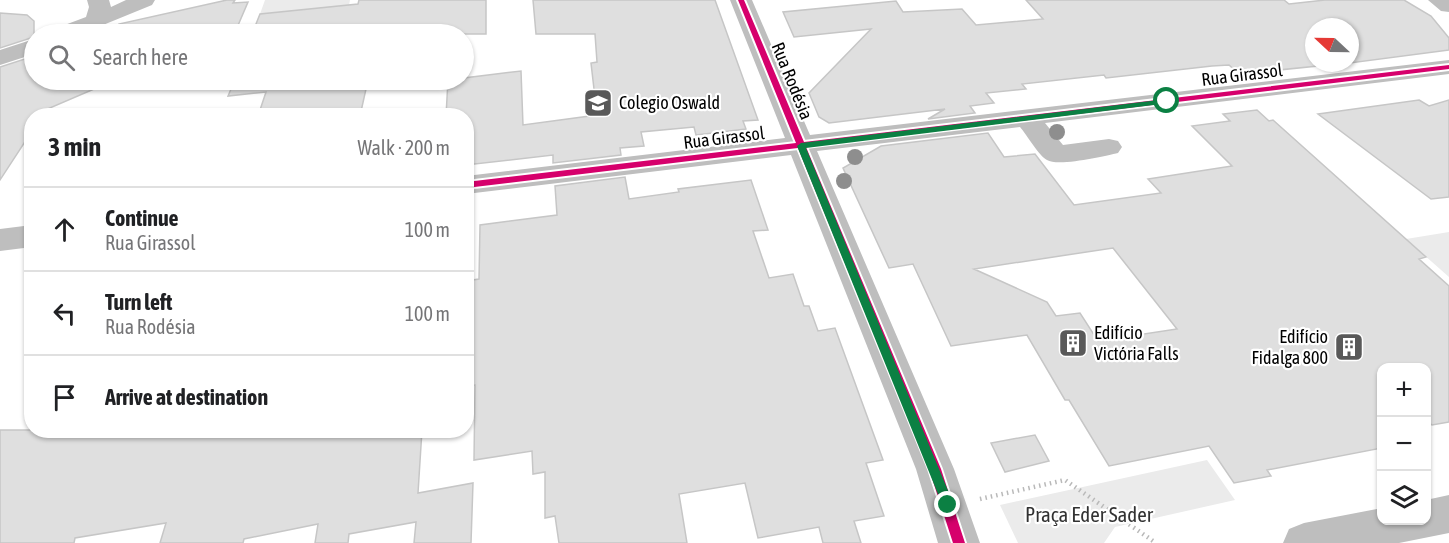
<!DOCTYPE html>
<meta charset="utf-8">
<style>
:root{--surface:#fff;--page:#f6f6f6;--text:#202124;--muted:#757577;--line:#e0e0e0}
body{margin:0;font-family:"Asap Condensed",sans-serif;background:var(--page);color:var(--text)}
.controls{position:absolute;right:18px;bottom:18px;display:grid;overflow:hidden;border-radius:12px;box-shadow:0 2px 4px #0004}
.controls button{width:54px;height:54px;display:grid;place-items:center;padding:0;border:0;border-bottom:2px solid var(--line);background:var(--surface);color:var(--text);font:30px sans-serif}
.compass{position:absolute;left:1305px;top:18px;width:54px;height:54px;border-radius:50%;background:var(--surface);box-shadow:0 2px 4px #0004;rotate:292deg}
.stop{position:absolute;width:18px;height:18px;margin:-14px;border:4px solid #0b8043;border-radius:50%;background:#fff}
.stop.end{background:#0b8043;border-color:#fff;box-shadow:0 2px 6px #0008}
.list{margin:0;padding:0;list-style:none}
h2{display:flex;justify-content:space-between;align-items:center;height:78px;margin:0;padding:0 24px;font-size:26px}
h2 small{font-size:20px;font-weight:400;color:var(--muted)}
.list li{display:grid;grid-template-columns:39px 1fr auto;gap:18px;align-items:center;box-sizing:border-box;height:84px;padding:0 24px;border-top:2px solid var(--line)}
.list b{display:block;font-size:22px;white-space:nowrap}
.list p{margin:0;font-size:20px;white-space:nowrap;color:var(--muted)}
.list em{font-size:20px;font-style:normal;color:var(--muted)}
.icon{flex:none;width:33px;height:33px;fill:none;stroke:currentColor;stroke-width:2;stroke-linecap:round;stroke-linejoin:round}
.map{position:relative;flex:none;width:1449px;height:543px;overflow:hidden}
.search{position:absolute;background:var(--surface);box-shadow:0 2px 4px #0004;left:24px;top:24px;width:450px;height:66px;display:flex;align-items:center;gap:15px;box-sizing:border-box;padding:0 21px;border-radius:33px;color:var(--muted);font-size:22px}
.panel{position:absolute;background:var(--surface);box-shadow:0 2px 4px #0004;left:24px;top:108px;width:450px;height:330px;border-radius:24px}
.map>svg:first-child{display:block}
</style>
<div class="map">
<svg width="1449" height="543" viewBox="0 0 1449 543">
<rect width="100%" height="100%" fill="#fff"/>
<path fill="#ebebeb" d="M 265,0 L 350,0 L 349,5 L 260,14 Z
M 1449,232 L 1449,277 L 1406,239 Z
M 1207,460 L 1235,500 L 1115,527 L 1104,543 L 1018,543 L 1000,505 Z"/>
<path fill="#dfdfdf" stroke="#c6c6c6" stroke-width="1.5" fill-rule="evenodd" d="M 227,0 L 235,0 L 233,3 L 248,2 L 236,30 L 184,34 L 121,34 L 119,24 Z
M 359,0 L 486,0 L 486,34 L 252,34 L 260,14 L 358,4 Z
M 533,0 L 715,0 L 758,120 L 743,121 L 746,129 L 696,135 L 694,127 L 641,132 L 644,146 L 620,148 L 621,155 L 553,163 L 553,155 L 466,165 L 466,116 L 446,116 L 448,80 L 521,71 L 523,125 L 597,115 L 591,63 L 597,62 L 595,34 L 536,34 Z
M 1026,0 L 1284,0 L 1289,4 L 1325,0 L 1404,0 L 1431,16 L 1449,38 L 1449,50 L 1350,63 L 1350,27 L 1314,27 L 1314,63 L 1348,63 L 1239,74 L 1229,65 L 1212,66 L 1106,78 L 1104,75 L 1022,84 L 1026,89 L 986,93 L 994,103 L 970,106 L 975,113 L 928,119 L 945,109 L 829,123 L 819,117 L 809,93 L 871,29 L 794,37 L 783,12 L 896,1 L 903,12 L 962,9 L 976,25 L 1043,19 Z
M 0,13 L 27,15 L 34,21 L 34,37 L 0,48 Z
M 34,56 L 34,80 L 115,80 L 45,110 L 42,116 L 32,116 L 32,131 L 0,180 L 0,67 Z
M 235,80 L 368,80 L 360,116 L 258,116 L 266,92 L 228,96 Z
M 1419,100 L 1429,106 L 1449,100 L 1449,197 L 1431,199 L 1318,114 Z
M 1257,110 L 1269,121 L 1273,120 L 1426,257 L 1419,259 L 1449,286 L 1449,422 L 1432,425 L 1426,420 L 1426,368 L 1382,368 L 1382,448 L 1267,470 L 1271,476 L 1234,483 L 1209,446 L 1109,466 L 1069,400 L 1065,400 L 1027,335 L 951,346 L 913,264 L 889,268 L 843,168 L 881,146 L 988,133 L 1004,157 L 1035,154 L 1074,205 L 1161,193 L 1148,179 L 1232,166 L 1192,126 L 1230,121 L 1223,114 ZM 1113,248 L 1177,329 L 1098,341 L 1080,313 L 1056,316 L 1047,302 L 974,269 Z
M 625,177 L 629,199 L 679,192 L 678,189 L 751,180 L 768,230 L 753,231 L 769,278 L 793,274 L 804,306 L 809,306 L 818,331 L 835,328 L 883,460 L 866,463 L 884,516 L 854,521 L 861,543 L 823,543 L 819,527 L 758,538 L 745,483 L 679,494 L 687,543 L 559,543 L 555,516 L 545,518 L 545,472 L 533,474 L 532,451 L 474,460 L 475,385 L 466,386 L 466,281 L 479,279 L 480,225 L 557,215 L 555,186 Z
M 0,430 L 422,430 L 418,493 L 473,483 L 471,543 L 414,543 L 416,522 L 349,534 L 348,543 L 315,543 L 318,524 L 244,539 L 243,543 L 160,543 L 166,523 L 75,538 L 74,543 L 0,543 Z
M 1035,435 L 1049,461 L 1005,472 L 991,443 Z"/>
<g fill="none" stroke-linecap="round" stroke-linejoin="round">
<path stroke="#b9b9b9" stroke-width="4.5" stroke-dasharray="1.5 4" stroke-linecap="butt" d="M 980,499 L 1065,480 L 1156,543"/>
<path fill="#bebebe" fill-rule="evenodd" d="M 87,0 L 109,0 L 111,7 L 126,0 L 155,0 L 152,5 L 81,34 L 51,34 L 54,29 L 86,17 L 89,7 Z
M 730,0 L 752,0 L 810,135 L 1449,60 L 1449,74 L 1045,123 L 1063,145 L 1109,139 L 1118,141 L 1122,147 L 1118,153 C 1105,156 1058,167 1047,160 C 1039,156 1027,135 1020,127 L 817,151 L 954,469 L 980,543 L 938,543 L 916,469 L 791,155 L 466,194 L 466,176 L 785,138 Z
M 1428,0 L 1449,0 L 1449,12 L 1441,11 Z
M 34,39 L 34,54 L 0,65 L 0,50 Z
M 32,225 L 32,247 L 0,251 L 0,229 Z
M 1449,495 L 1449,533 L 1399,543 L 1283,543 L 1289,529 L 1304,523 L 1382,508 L 1382,520 L 1426,520 L 1426,500 Z"/>
<g stroke="#fff" stroke-width="4">
<path id="cycleway" d="M 738,0 L 744,0 L 804,142 L 1449,65 L 1449,69 L 806,147 L 941,469 L 965,543 L 953,543 L 929,469 L 798,148 L 466,188 L 466,182 L 796,143 Z"/>
</g>
<use href="#cycleway" fill="#d6006c" fill-rule="evenodd"/>
</g>
<g fill="#8e8e8e">
<circle cx="1057" cy="132" r="8"/>
<circle cx="855" cy="157" r="8"/>
<circle cx="844" cy="181" r="8"/>
</g>
<path fill="#0b8043" d="M 1167,99 L 1170,99 L 1170,103 L 806,148 L 954,505 L 948,511 L 944,509 L 797,146 L 801,143 Z"/>
<defs>
<g id="school-square" transform="scale(1.5)"><rect x="-9" y="-9" width="18" height="18" rx="4" fill="#595959" stroke="#fff"/><path d="M0-5L7-2L0 1L-7-2ZM-4 1L0 2.5L4 1V4Q0 6-4 4Z" fill="#fff"/></g>
<g id="building-square" transform="scale(1.5)"><rect x="-9" y="-9" width="18" height="18" rx="4" fill="#595959" stroke="#fff"/><path d="M-4-6H4V6H1V3H-1V6H-4ZM-2.5-4.3h1.7v1.8h-1.7ZM.8-4.3h1.7v1.8H.8ZM-2.5-1h1.7V.8h-1.7ZM.8-1h1.7V.8H.8Z" fill="#fff"/></g>
</defs>
<g fill-rule="evenodd">
<use href="#school-square" x="598" y="103"/>
<use href="#building-square" x="1073" y="343"/>
<use href="#building-square" x="1349" y="347"/>
</g>
<g text-anchor="middle" stroke-width="4.5" stroke-linejoin="round" paint-order="stroke">
<g font-size="18" fill="#000" stroke="#fff">
<text transform="translate(1242 75) rotate(-7)" y="6">Rua Girassol</text>
<text transform="translate(792 81) rotate(68)" y="6">Rua Rodésia</text>
<text transform="translate(724 138) rotate(-7)" y="6">Rua Girassol</text>
</g>
<g font-size="18" fill="#000" stroke="#fff" text-anchor="start">
<text x="619" y="109">Colegio Oswald</text>
<text x="1094" y="339">Edifício<tspan x="1094" dy="21">Victória Falls</tspan></text>
<text x="1328" y="343" text-anchor="end">Edifício<tspan x="1328" dy="21">Fidalga 800</tspan></text>
</g>
<g font-size="21" fill="#323232" stroke="#fff">
<text x="1089" y="522">Praça Eder Sader</text>
</g>
</g>
</svg>
<div class="controls">
<button>+</button>
<button>−</button>
<button><svg class="icon" aria-label="layers" viewBox="0 0 24 24"><path d="M12 4l9 5-9 5-9-5zM3 14l9 5 9-5"/></svg></button>
</div>
<svg class="compass" viewBox="-18 -18 36 36"><path d="M0-13l5 13h-10z" fill="#e53935"/><path d="M0 13l5-13h-10z" fill="#757577"/></svg>
<div class="stop" style="left:1167px;top:101px"></div>
<div class="stop end" style="left:948px;top:505px"></div>
<div class="search"><svg class="icon" aria-label="search" viewBox="0 0 24 24"><circle cx="10" cy="10" r="6"/><path d="M15 15l6 6"/></svg>Search here</div>
<section class="panel">
<h2>3 min<small>Walk · 200 m</small></h2>
<ul class="list">
<li><svg class="icon" aria-label="ahead" viewBox="0 0 24 24"><path d="M12 20V5M6 11l6-6 6 6"/></svg><div><b>Continue</b><p>Rua Girassol</p></div><em>100 m</em></li>
<li><svg class="icon" aria-label="left" viewBox="0 0 24 24"><path d="M17 20v-9H6M10 6l-5 5 5 5"/></svg><div><b>Turn left</b><p>Rua Rodésia</p></div><em>100 m</em></li>
<li><svg class="icon" aria-label="arrive" viewBox="0 0 24 24"><path d="M6 21V4h12l-3 4 3 4H6"/></svg><div><b>Arrive at destination</b></div></li>
</ul>
</section>
</div>
